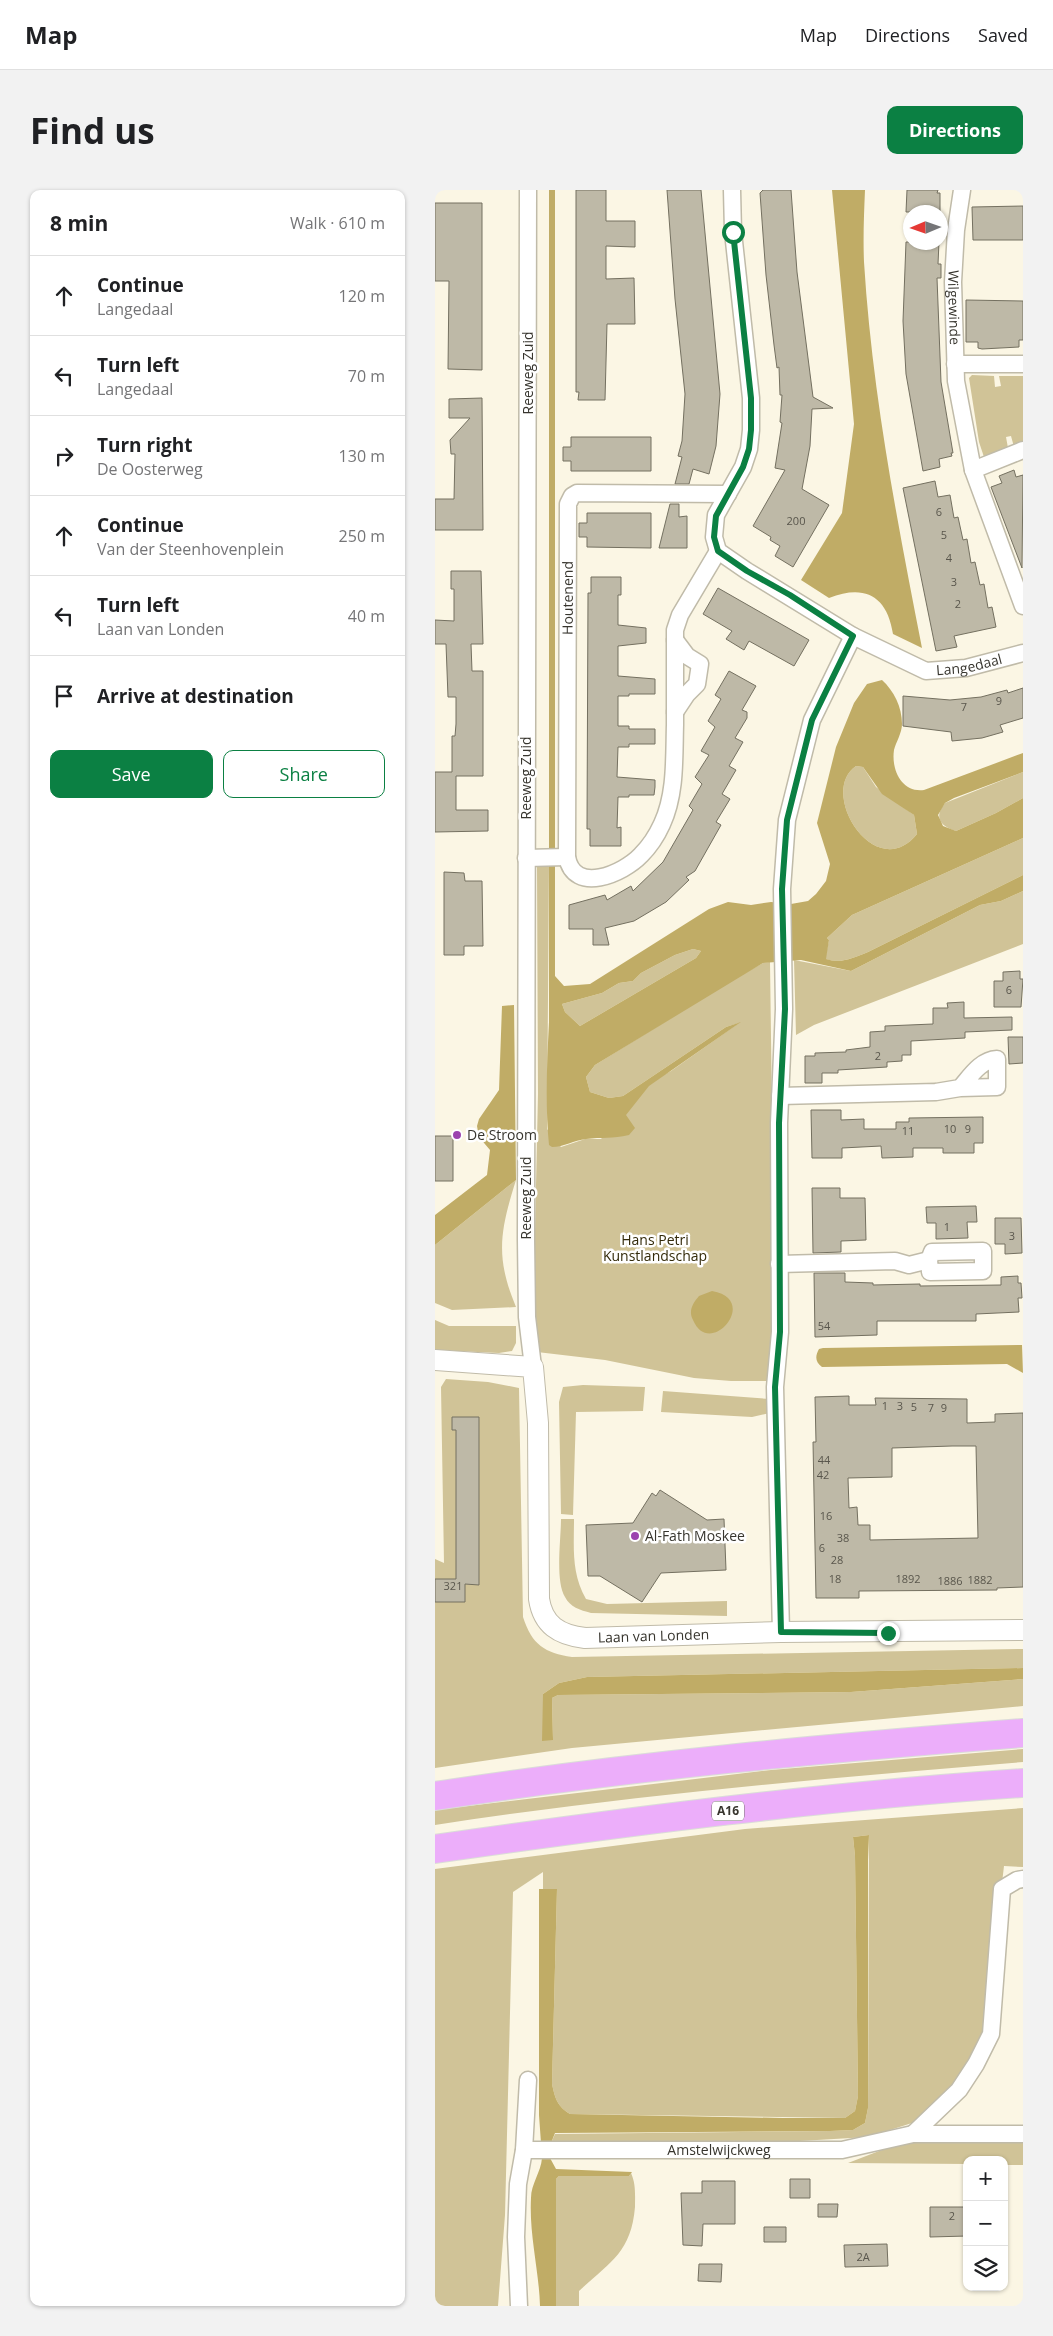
<!DOCTYPE html>
<meta charset="utf-8">
<style>
:root{--surface:#fff;--page:#f2f2f2;--text:#202124;--muted:#757577;--line:#e0e0e0;--accent:#0b8043}
body{margin:0;font-family:"Open Sans",sans-serif;background:var(--page);color:var(--text)}
.controls{position:absolute;right:15px;bottom:15px;display:grid;overflow:hidden;border-radius:10px;box-shadow:0 1px 4px #0004}
.controls button{width:45px;height:45px;display:grid;place-items:center;padding:0;border:0;border-bottom:1px solid var(--line);background:var(--surface);color:var(--text);font:25px sans-serif}
.compass{position:absolute;left:468px;top:15px;width:45px;height:45px;border-radius:50%;background:var(--surface);box-shadow:0 1px 4px #0004;rotate:268deg}
.stop{position:absolute;width:15px;height:15px;margin:-11px;border:4px solid #0b8043;border-radius:50%;background:#fff}
.stop.end{background:#0b8043;border-color:#fff;box-shadow:0 1px 5px #0008}
.list{margin:0;padding:0;list-style:none}
h2{display:flex;justify-content:space-between;align-items:center;height:65px;margin:0;padding:0 20px;font-size:21px}
h2 small{font-size:16px;font-weight:400;color:var(--muted)}
.list li{display:grid;grid-template-columns:32px 1fr auto;gap:15px;align-items:center;box-sizing:border-box;height:80px;padding:0 20px;border-top:1px solid var(--line)}
.list b{display:block;font-size:19px;white-space:nowrap}
.list p{margin:0;font-size:16px;white-space:nowrap;color:var(--muted)}
.list em{font-size:16px;font-style:normal;color:var(--muted)}
.actions{display:flex;gap:10px;padding:15px 20px}
.actions a{flex:1;padding:11px 0;border:1px solid var(--accent);border-radius:10px;text-align:center;font-size:18px;color:var(--accent)}
.actions .main{background:var(--accent);color:#fff}
.icon{flex:none;width:28px;height:28px;fill:none;stroke:currentColor;stroke-width:2;stroke-linecap:round;stroke-linejoin:round}
.map{position:relative;flex:none;width:588px;height:2116px;overflow:hidden;border-radius:10px}
header{display:flex;align-items:center;gap:30px;box-sizing:border-box;height:70px;padding:0 25px;background:var(--surface);border-bottom:1px solid var(--line)}
header strong{font-size:24px}
nav{display:flex;gap:28px;margin-inline-start:auto;font-size:18px}
.intro{display:flex;align-items:center;justify-content:space-between;box-sizing:border-box;height:120px;padding:0 30px}
h1{margin:0;font-size:35px}
.button{padding:12px 22px;border-radius:10px;background:var(--accent);color:#fff;font-size:18px;font-weight:700}
main{display:flex;gap:30px;padding:0 30px}
aside{flex:1;background:var(--surface);border-radius:10px;box-shadow:0 1px 4px #0004}
.map>svg:first-child{display:block}
</style>
<header>
<strong>Map</strong>
<nav><a>Map</a><a>Directions</a><a>Saved</a></nav>
</header>
<div class="intro"><h1>Find us</h1><a class="button">Directions</a></div>
<main>
<aside>
<h2>8 min<small>Walk · 610 m</small></h2>
<ul class="list">
<li><svg class="icon" aria-label="ahead" viewBox="0 0 24 24"><path d="M12 20V5M6 11l6-6 6 6"/></svg><div><b>Continue</b><p>Langedaal</p></div><em>120 m</em></li>
<li><svg class="icon" aria-label="left" viewBox="0 0 24 24"><path d="M17 20v-9H6M10 6l-5 5 5 5"/></svg><div><b>Turn left</b><p>Langedaal</p></div><em>70 m</em></li>
<li><svg class="icon" aria-label="right" viewBox="0 0 24 24"><path d="M7 20v-9h11M14 6l5 5-5 5"/></svg><div><b>Turn right</b><p>De Oosterweg</p></div><em>130 m</em></li>
<li><svg class="icon" aria-label="ahead" viewBox="0 0 24 24"><path d="M12 20V5M6 11l6-6 6 6"/></svg><div><b>Continue</b><p>Van der Steenhovenplein</p></div><em>250 m</em></li>
<li><svg class="icon" aria-label="left" viewBox="0 0 24 24"><path d="M17 20v-9H6M10 6l-5 5 5 5"/></svg><div><b>Turn left</b><p>Laan van Londen</p></div><em>40 m</em></li>
<li><svg class="icon" aria-label="arrive" viewBox="0 0 24 24"><path d="M6 21V4h12l-3 4 3 4H6"/></svg><div><b>Arrive at destination</b></div></li>
</ul>
<div class="actions"><a class="main">Save</a><a>Share</a></div>
</aside>
<div class="map">
<svg width="588" height="2116" viewBox="0 0 588 2116">
<rect width="100%" height="100%" fill="#fbf6e4"/>
<path fill="#d0c397" d="M 537,185 L 559,186 L 560,197 L 566,196 L 564,186 L 588,186 L 588,252 L 579,257 L 576,246 L 571,247 L 573,258 L 549,267 L 544,252 L 534,188 Z
M 421,576 L 428,577 L 441,597 L 479,625 L 482,644 C 441,695 382,603 421,576 Z
M 588,582 L 588,608 L 561,623 L 521,641 C 504,636 499,626 510,613 Z
M 588,648 L 588,685 L 433,762 C 418,768 406,774 390,769 L 394,750 L 392,748 L 417,725 Z
M 102,677 L 114,677 L 112,939 L 126,957 L 150,949 L 166,949 L 215,892 L 236,881 L 304,833 L 291,837 L 188,906 L 174,908 L 155,902 L 151,887 L 160,875 L 299,789 L 328,773 L 335,772 L 340,1146 L 335,1191 L 296,1191 L 259,1188 L 170,1170 L 102,1162 L 98,1132 L 103,904 Z
M 588,701 L 588,754 L 379,835 L 361,845 L 359,770 L 416,781 L 545,715 L 566,711 Z
M 258,759 L 266,761 L 261,768 L 145,836 L 130,822 L 127,814 L 167,803 L 184,793 L 198,791 L 206,783 L 240,765 Z
M 81,990 C 65,1041 60,1067 81,1117 L 17,1120 L 0,1113 L 0,1055 Z
M 0,1130 L 14,1136 L 81,1136 L 81,1153 L 77,1161 L 64,1163 L 0,1160 Z
M 11,1189 L 53,1192 L 84,1198 L 88,1427 C 97,1455 110,1463 137,1467 L 588,1459 L 588,1478 L 152,1487 L 124,1493 L 108,1504 L 118,1550 L 117,1508 L 123,1505 L 416,1502 L 588,1489 L 588,1516 L 137,1558 L 0,1578 L 0,1369 L 9,1373 L 6,1197 Z
M 148,1195 L 210,1197 L 208,1221 L 141,1222 L 138,1325 L 126,1324 L 124,1212 L 128,1197 Z
M 228,1201 L 335,1209 L 335,1223 L 317,1227 L 226,1222 Z
M 126,1329 L 139,1329 C 139,1357 136,1383 151,1409 L 172,1414 L 292,1411 L 292,1426 L 156,1423 C 145,1420 135,1417 130,1407 C 120,1391 126,1349 126,1329 Z
M 588,1559 L 588,1572 C 392,1588 195,1605 0,1635 L 0,1620 L 336,1580 Z
M 588,1618 L 588,1677 L 569,1676 L 549,1846 L 535,1873 L 507,1909 L 477,1933 L 433,1947 L 348,1952 L 116,1953 L 120,1944 L 395,1941 L 418,1940 L 430,1933 L 433,1918 L 434,1645 L 418,1647 L 420,1666 L 423,1906 L 420,1921 L 410,1928 L 135,1924 C 122,1916 120,1908 117,1894 L 122,1699 L 108,1699 L 108,1682 L 78,1702 L 70,2025 L 63,2116 L 0,2116 L 0,1679 L 310,1639 Z
M 470,1951 L 588,1953 L 588,1975 L 569,1975 L 569,1970 L 532,1970 L 532,1974 L 413,1973 Z
M 196,1983 C 201,1994 200,2005 200,2017 C 196,2063 175,2072 144,2101 L 144,2116 L 121,2116 L 121,1989 L 124,1986 L 194,1986 Z"/>
<path fill="#c0ac66" fill-rule="evenodd" d="M 114,0 L 120,0 L 120,786 L 129,796 L 155,794 L 274,719 L 293,712 L 316,715 L 336,712 L 356,714 L 373,711 L 381,704 L 391,691 L 395,674 L 382,633 L 401,557 L 419,513 L 432,494 L 447,490 C 459,501 467,517 467,534 C 467,543 461,552 459,560 C 456,580 467,603 489,600 L 588,563 L 588,582 L 519,608 L 510,613 L 503,625 L 508,636 L 521,641 L 561,623 L 588,608 L 588,648 L 417,725 L 392,748 L 394,750 L 391,769 C 406,774 418,768 433,762 L 588,685 L 588,701 L 566,711 L 545,715 L 416,781 L 366,770 L 328,773 L 160,875 L 151,887 L 155,902 L 174,908 L 188,906 L 291,837 L 306,832 L 214,896 L 191,925 L 200,938 L 194,945 C 177,949 167,947 151,949 C 139,950 129,957 117,957 L 114,955 C 110,914 112,872 114,832 ZM 421,576 L 428,577 L 447,604 L 479,625 L 482,644 C 441,695 382,603 421,576 ZM 258,759 L 266,761 L 261,768 L 145,836 L 130,822 L 127,814 L 167,803 L 184,793 L 198,791 L 206,783 L 240,765 Z
M 397,0 L 430,0 C 429,24 428,48 429,72 C 437,202 462,330 487,458 L 458,444 C 452,405 429,394 394,408 L 366,390 L 407,323 L 419,234 Z
M 79,815 L 81,990 L 0,1055 L 0,1025 L 52,985 L 55,960 L 44,947 L 42,936 L 44,929 L 64,900 L 67,816 Z
M 277,1101 C 326,1109 275,1170 258,1130 C 253,1121 258,1113 264,1106 Z
M 587,1155 L 588,1183 L 572,1174 L 387,1177 C 380,1172 380,1166 384,1159 L 388,1158 Z
M 588,1478 L 588,1489 L 416,1502 L 123,1505 L 117,1508 L 118,1550 L 107,1551 L 108,1504 L 124,1493 L 152,1487 Z
M 434,1645 L 433,1670 L 433,1918 L 430,1933 L 418,1940 L 395,1941 L 120,1943 L 116,1953 L 106,1953 L 104,1925 L 104,1699 L 122,1699 L 117,1894 C 120,1908 122,1916 135,1924 L 348,1928 L 410,1928 L 420,1921 L 423,1906 L 420,1666 L 418,1647 Z
M 107,1968 L 115,1968 L 121,1979 L 197,1982 L 194,1986 L 124,1986 L 121,1989 L 121,2116 L 105,2116 C 104,2080 94,2045 96,2008 C 96,1994 106,1982 107,1968 Z"/>
<path fill="#beb9a7" stroke="#747060" fill-rule="evenodd" d="M 141,0 L 171,0 L 171,31 L 200,31 L 200,57 L 171,56 L 171,89 L 199,88 L 200,134 L 172,134 L 170,210 L 143,210 L 144,202 L 141,202 Z
M 232,0 L 266,0 L 285,204 L 281,256 L 274,284 L 258,279 L 254,294 L 240,294 L 247,267 L 243,266 L 247,251 L 250,204 L 240,109 Z
M 328,0 L 356,0 L 362,82 L 378,207 L 398,218 L 377,219 L 375,256 L 367,299 L 394,315 L 358,377 L 340,366 L 345,356 L 335,350 L 336,347 L 318,336 L 350,280 L 340,278 L 347,233 L 345,232 L 347,205 L 345,205 L 344,177 L 342,178 L 339,155 L 331,85 L 325,3 Z
M 472,0 L 503,0 L 502,3 L 505,3 L 505,22 L 471,22 Z
M 0,13 L 47,13 L 47,180 L 13,179 L 14,91 L 0,91 Z
M 588,16 L 588,50 L 538,50 L 537,17 Z
M 471,52 L 504,52 L 503,74 L 506,74 L 506,88 L 502,88 L 506,192 L 518,263 L 516,263 L 517,266 L 504,269 L 505,277 L 488,281 L 471,184 L 468,131 Z
M 531,110 L 588,111 L 588,150 L 584,150 L 584,157 L 547,159 L 543,158 L 543,152 L 531,152 Z
M 47,208 L 48,340 L 0,340 L 0,309 L 19,309 L 20,264 L 16,264 L 15,250 L 35,228 L 14,228 L 14,209 Z
M 136,247 L 216,247 L 216,281 L 136,281 L 136,271 L 128,271 L 128,257 L 136,257 Z
M 579,280 L 581,287 L 588,285 L 587,378 L 556,297 L 567,293 L 564,286 Z
M 500,291 L 503,307 L 515,305 L 519,328 L 523,327 L 528,350 L 532,349 L 536,373 L 540,372 L 545,395 L 549,394 L 553,418 L 557,417 L 561,437 L 519,446 L 522,457 L 501,461 L 468,298 Z
M 235,314 L 244,314 L 244,327 L 252,326 L 252,358 L 224,358 Z
M 152,323 L 216,323 L 216,358 L 152,357 L 152,347 L 144,347 L 144,333 L 152,333 Z
M 16,381 L 46,381 L 48,454 L 36,454 L 37,481 L 48,481 L 48,586 L 21,586 L 21,620 L 53,620 L 53,641 L 0,642 L 0,582 L 17,582 L 17,546 L 20,546 L 21,534 L 21,507 L 13,507 L 11,454 L 0,454 L 0,430 L 19,431 L 19,399 L 16,399 Z
M 156,387 L 186,387 L 186,405 L 183,405 L 183,435 L 211,438 L 211,453 L 183,456 L 183,486 L 220,489 L 220,504 L 194,504 L 194,506 L 183,506 L 183,536 L 194,536 L 194,539 L 220,539 L 220,554 L 194,554 L 194,557 L 183,557 L 182,587 L 220,590 L 220,597 L 219,605 L 194,605 L 194,607 L 183,607 L 182,638 L 186,637 L 186,656 L 155,656 L 155,639 L 152,639 L 153,403 L 156,403 Z
M 283,398 L 374,450 L 359,476 L 314,451 L 309,460 L 291,449 L 297,441 L 268,424 Z
M 294,481 L 321,496 L 307,520 L 312,522 L 312,528 L 300,548 L 308,552 L 294,576 L 301,580 L 287,604 L 295,609 L 281,632 L 286,635 L 260,681 L 251,687 L 254,690 L 231,712 L 199,731 L 170,738 L 174,755 L 158,755 L 158,739 L 134,739 L 134,715 L 170,705 L 172,710 L 196,696 L 198,701 L 228,672 L 258,620 L 254,616 L 267,594 L 260,587 L 274,565 L 266,561 L 280,537 L 273,531 L 286,509 L 280,505 Z
M 588,498 L 588,528 L 565,535 L 568,542 L 547,548 L 517,551 L 516,542 L 468,536 L 468,506 L 515,510 L 546,507 L 572,500 L 573,503 Z
M 9,682 L 29,683 L 30,691 L 47,691 L 48,756 L 29,756 L 29,765 L 9,765 Z
M 585,781 L 585,789 L 588,789 L 586,817 L 559,817 L 559,791 L 568,791 L 568,782 Z
M 529,812 L 529,828 L 577,827 L 577,840 L 530,842 L 530,848 L 476,851 L 476,865 L 467,865 L 467,871 L 452,872 L 452,877 L 403,880 L 403,883 L 387,883 L 387,893 L 370,893 L 370,866 L 380,866 L 380,863 L 411,862 L 411,860 L 435,857 L 435,842 L 450,841 L 450,836 L 498,834 L 498,818 L 513,818 L 512,813 Z
M 573,847 L 588,847 L 588,873 L 574,874 Z
M 376,920 L 406,920 L 406,930 L 429,929 L 429,939 L 461,939 L 461,932 L 474,932 L 474,928 L 548,927 L 548,953 L 539,953 L 539,963 L 508,963 L 508,958 L 478,958 L 478,967 L 447,968 L 446,956 L 407,958 L 407,968 L 377,968 Z
M 0,946 L 18,946 L 18,991 L 0,991 Z
M 377,998 L 405,998 L 405,1008 L 430,1008 L 431,1050 L 406,1051 L 406,1062 L 378,1063 Z
M 541,1016 L 542,1032 L 532,1032 L 533,1048 L 501,1049 L 501,1033 L 492,1033 L 491,1017 Z
M 560,1028 L 586,1028 L 587,1063 L 570,1064 L 570,1054 L 560,1054 Z
M 379,1083 L 410,1083 L 410,1092 L 438,1093 L 438,1095 L 485,1094 L 485,1096 L 566,1095 L 566,1087 L 583,1086 L 583,1093 L 586,1093 L 587,1108 L 583,1108 L 584,1122 L 541,1124 L 541,1131 L 442,1131 L 442,1145 L 380,1147 Z
M 414,1206 L 414,1215 L 441,1215 L 440,1208 L 532,1209 L 532,1233 L 560,1232 L 560,1224 L 588,1223 L 588,1397 L 562,1398 L 562,1400 L 424,1401 L 424,1408 L 381,1408 L 378,1252 L 381,1252 L 380,1207 ZM 517,1256 L 541,1256 L 543,1348 L 435,1350 L 435,1335 L 423,1335 L 422,1317 L 414,1318 L 413,1288 L 457,1287 L 457,1258 Z
M 17,1227 L 44,1227 L 44,1395 L 30,1394 L 30,1412 L 0,1412 L 0,1389 L 21,1389 L 21,1240 L 17,1240 Z
M 225,1300 L 272,1330 L 289,1329 L 291,1380 L 226,1383 L 207,1412 L 165,1386 L 153,1386 L 151,1335 L 198,1333 L 217,1303 L 221,1306 Z
M 355,1989 L 375,1989 L 375,2008 L 355,2008 Z
M 267,1991 L 300,1991 L 300,2034 L 268,2034 L 267,2056 L 248,2055 L 246,2003 L 267,2003 Z
M 383,2014 L 403,2014 L 402,2027 L 383,2027 Z
M 495,2017 L 532,2017 L 532,2046 L 495,2047 Z
M 329,2037 L 351,2037 L 351,2052 L 329,2052 Z
M 452,2054 L 453,2076 L 410,2077 L 409,2055 Z
M 264,2074 L 287,2074 L 286,2092 L 263,2091 Z"/>
<g fill="none" stroke-linecap="round" stroke-linejoin="round">
<g stroke="#c0bba9" stroke-width="19">
<g id="minor">
<path d="M 93,0 L 91,1050 L 92,1127 L 98,1177"/>
<path id="s1" d="M 297,0 L 298,42 L 316,208 L 316,240 L 314,259 L 308,277 L 281,325 L 279,347 L 283,361 L 312,381 L 418,446 L 491,481 L 531,478 L 588,463"/>
<path id="s2" d="M 527,0 L 521,40 L 518,92 L 521,191 L 538,280 L 588,416"/>
<path d="M 520,174 L 588,174"/>
<path d="M 538,280 L 588,260"/>
<path id="s3" d="M 283,361 L 245,425 L 240,440 C 240,472 240,504 240,535 C 239,568 241,604 227,634 C 222,645 214,657 206,665 C 188,684 139,705 132,667 L 133,314 L 137,306 L 142,303 L 293,304"/>
<path d="M 240,522 L 252,504 L 262,494 L 265,474 L 252,466 L 240,450"/>
<path d="M 91,668 L 132,667"/>
<path d="M 345,906 L 501,902 L 525,898 L 562,897 L 562,869 C 545,870 535,887 525,898"/>
<path d="M 548,1061 L 548,1081 L 495,1082 L 494,1070 L 497,1062 Z"/>
<path d="M 344,1074 L 460,1071 L 474,1075 L 494,1070"/>
<path d="M 346,1442 L 340,1197 L 345,1142 L 344,933 L 349,819 L 347,699 L 352,630 L 377,530 L 418,446"/>
<path d="M 478,1944 L 524,1900 L 541,1874 L 556,1844 L 567,1699 L 582,1690 L 588,1689"/>
<path id="s4" d="M 89,1960 L 407,1960 L 478,1944 L 588,1944"/>
<path d="M 84,2116 L 81,2047 L 83,1994 L 89,1960 L 93,1890"/>
</g>
</g>
<g stroke="#c0bba9" stroke-width="22">
<g id="tertiary">
<path id="s5" d="M 0,1170 L 98,1177 L 103,1233 L 104,1409 C 108,1435 124,1445 150,1448 L 346,1442 L 588,1440"/>
</g>
</g>
<g stroke="#dbdbd9" stroke-width="30">
<path id="motorway" d="M 0,1606 C 195,1576 392,1558 588,1543
M 0,1659 C 195,1631 391,1606 588,1593"/>
</g>
<use href="#minor" stroke="#fff" stroke-width="16"/>
<use href="#tertiary" stroke="#fff" stroke-width="20"/>
<use href="#motorway" stroke="#ecaefa" stroke-width="28"/>
</g>
<g fill="none" stroke-linecap="round" stroke-linejoin="round">
<path stroke="#0b8043" stroke-width="6" d="M 298,42 L 316,208 L 316,240 L 314,259 L 308,277 L 281,326 L 279,347 L 283,361 L 312,381 L 355,405 L 418,446 L 377,530 L 352,630 L 347,699 L 350,819 L 344,933 L 345,1142 L 340,1197 L 346,1442 L 453,1443"/>
</g>
<g fill="#9b43af" stroke="#fff" stroke-width="2">
<circle cx="22" cy="945" r="5"/>
<circle cx="200" cy="1346" r="5"/>
</g>
<g text-anchor="middle" stroke-width="5" stroke-linejoin="round" paint-order="stroke">
<g font-size="11" fill="#59564c">
<text x="504" y="326">6</text>
<text x="361" y="335">200</text>
<text x="509" y="349">5</text>
<text x="514" y="372">4</text>
<text x="519" y="396">3</text>
<text x="523" y="418">2</text>
<text x="564" y="515">9</text>
<text x="529" y="521">7</text>
<text x="574" y="804">6</text>
<text x="443" y="870">2</text>
<text x="515" y="943">10</text>
<text x="533" y="943">9</text>
<text x="473" y="945">11</text>
<text x="512" y="1041">1</text>
<text x="577" y="1050">3</text>
<text x="389" y="1140">54</text>
<text x="450" y="1220">1</text>
<text x="465" y="1220">3</text>
<text x="479" y="1221">5</text>
<text x="496" y="1222">7</text>
<text x="509" y="1222">9</text>
<text x="389" y="1274">44</text>
<text x="388" y="1289">42</text>
<text x="391" y="1330">16</text>
<text x="408" y="1352">38</text>
<text x="387" y="1362">6</text>
<text x="402" y="1374">28</text>
<text x="400" y="1393">18</text>
<text x="473" y="1393">1892</text>
<text x="545" y="1394">1882</text>
<text x="515" y="1395">1886</text>
<text x="18" y="1400">321</text>
<text x="517" y="2030">2</text>
<text x="428" y="2071">2A</text>
</g>
<rect fill="#fff" stroke="#73726d" stroke-width="1" x="277" y="1611.5" width="32" height="19" rx="4"/>
<g font-size="12" font-weight="bold" fill="#37352e">
<text x="293" y="1625">A16</text>
</g>
<g font-size="14" fill="#37352e" stroke="#fff">
<text dy="5" stroke="none"><textPath href="#s2" startOffset="118">Wilgewinde</textPath></text>
<text transform="translate(93 183) rotate(-90)" y="5">Reeweg Zuid</text>
<text dy="5" stroke="none"><textPath href="#s3" startOffset="674">Houtenend</textPath></text>
<text dy="5" stroke="none"><textPath href="#s1" startOffset="655">Langedaal</textPath></text>
<text transform="translate(91 588) rotate(-90)" y="5">Reeweg Zuid</text>
<text transform="translate(91 1008) rotate(-90)" y="5">Reeweg Zuid</text>
<text dy="5" stroke="none"><textPath href="#s5" startOffset="465">Laan van Londen</textPath></text>
<text dy="5" stroke="none"><textPath href="#s4" startOffset="195">Amstelwijckweg</textPath></text>
</g>
<g font-size="14" fill="#37352e" stroke="#fff" text-anchor="start">
<text x="32" y="950">De Stroom</text>
<text x="210" y="1351">Al-Fath Moskee</text>
</g>
<g font-size="14" fill="#332a0a" stroke="#fff">
<text x="220" y="1055">Hans Petri<tspan x="220" dy="16">Kunstlandschap</tspan></text>
</g>
</g>
</svg>
<div class="controls">
<button>+</button>
<button>−</button>
<button><svg class="icon" aria-label="layers" viewBox="0 0 24 24"><path d="M12 4l9 5-9 5-9-5zM3 14l9 5 9-5"/></svg></button>
</div>
<svg class="compass" viewBox="-18 -18 36 36"><path d="M0-13l5 13h-10z" fill="#e53935"/><path d="M0 13l5-13h-10z" fill="#757577"/></svg>
<div class="stop" style="left:298px;top:42px"></div>
<div class="stop end" style="left:453px;top:1443px"></div>
</div>
</main>
